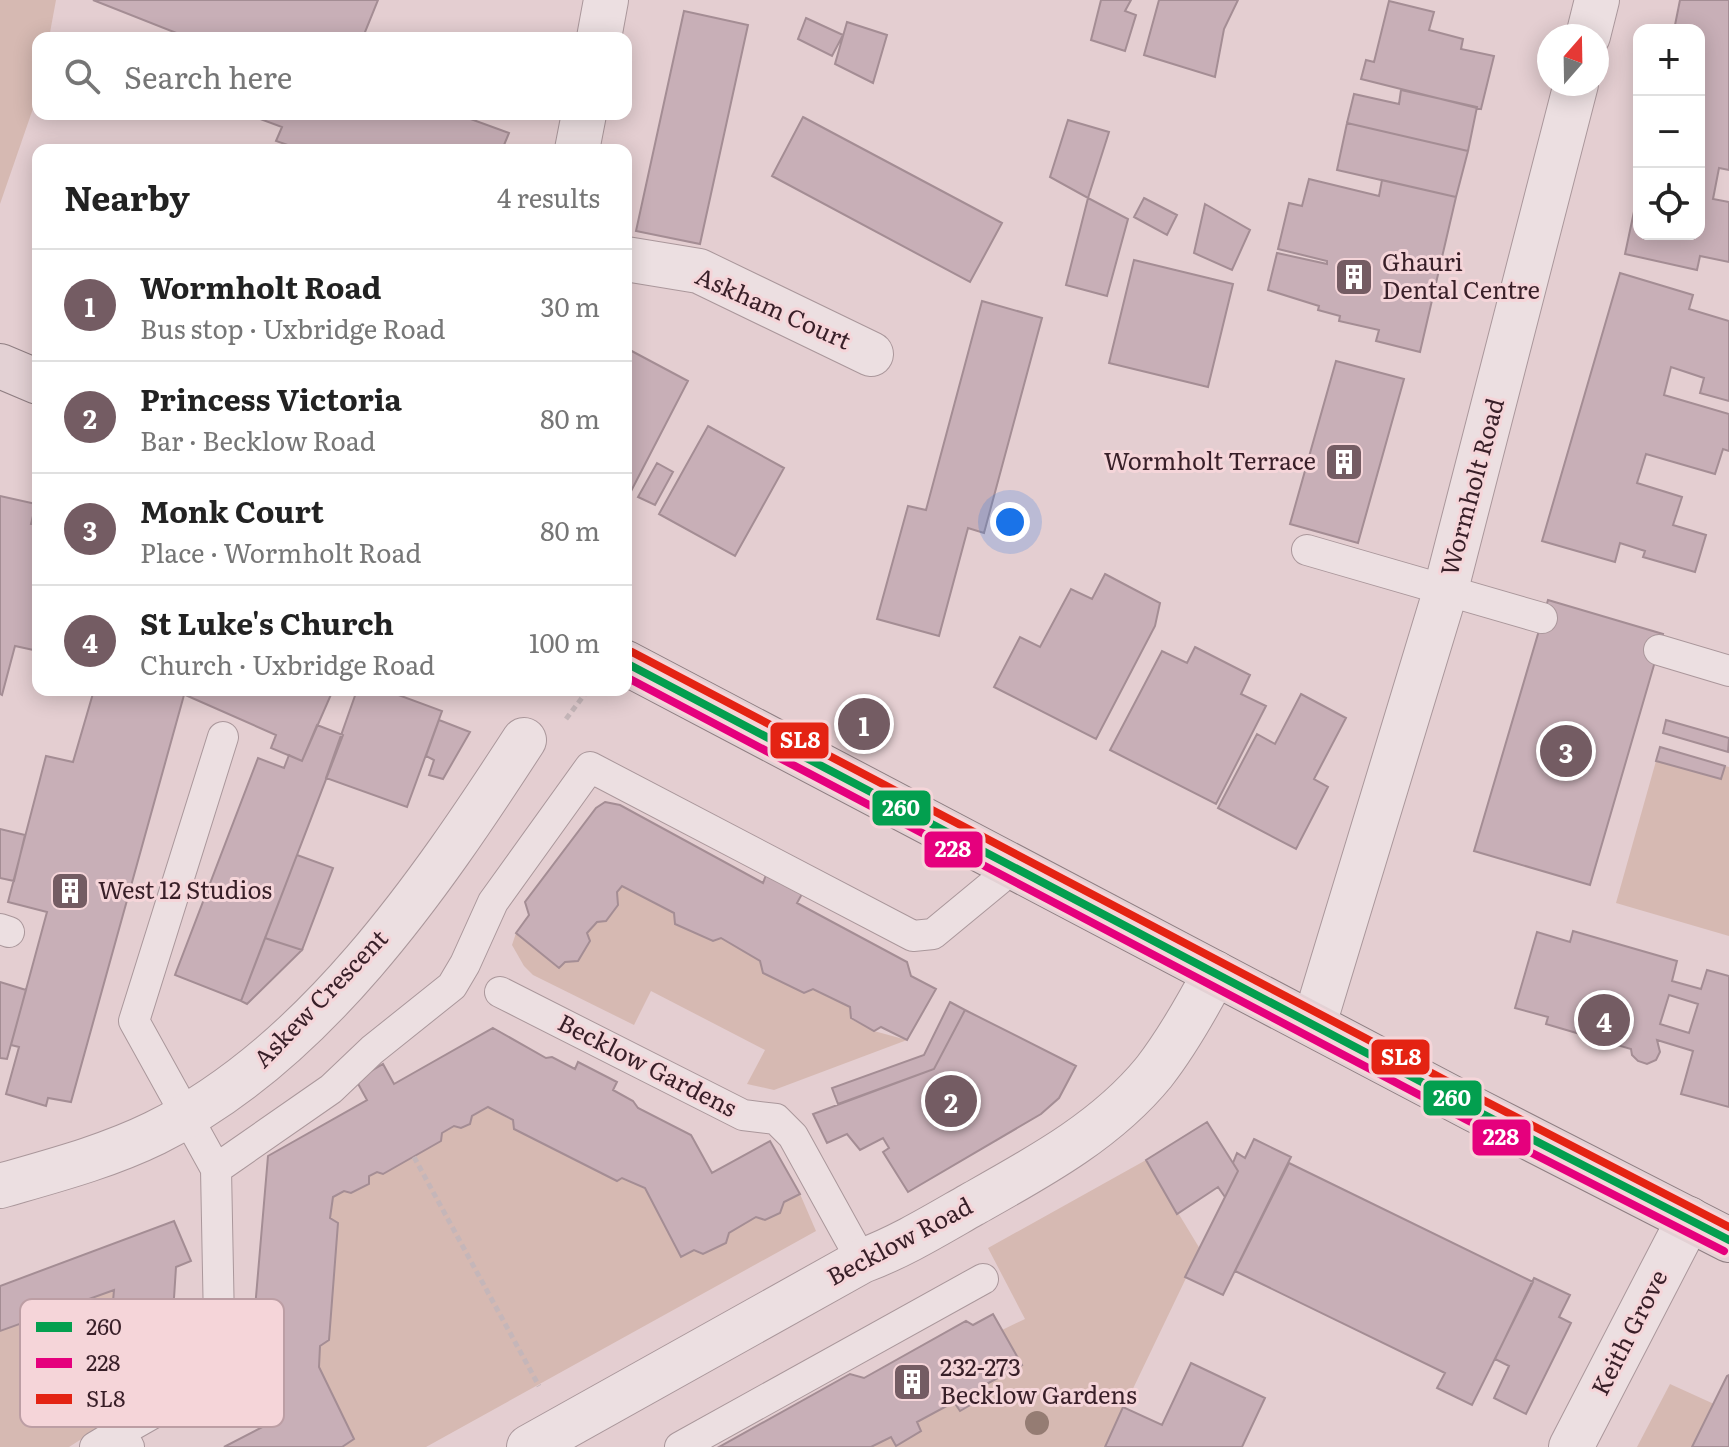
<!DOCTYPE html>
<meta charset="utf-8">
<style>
:root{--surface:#fff;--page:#f6f6f6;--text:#222;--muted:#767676;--line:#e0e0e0;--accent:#745c63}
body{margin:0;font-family:Literata,serif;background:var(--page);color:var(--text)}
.controls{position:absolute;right:24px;top:24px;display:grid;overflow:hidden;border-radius:16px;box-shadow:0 4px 20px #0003}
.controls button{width:72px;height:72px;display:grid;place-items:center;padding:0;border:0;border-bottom:2px solid var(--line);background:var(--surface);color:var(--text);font:40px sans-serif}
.compass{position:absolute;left:1537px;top:24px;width:72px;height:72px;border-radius:50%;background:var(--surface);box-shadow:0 4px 20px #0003;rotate:20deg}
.you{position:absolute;left:1010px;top:522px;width:28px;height:28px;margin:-20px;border:6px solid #fff;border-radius:50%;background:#1a73e8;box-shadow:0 0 0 12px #1a73e833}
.badge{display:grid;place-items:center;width:52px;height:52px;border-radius:50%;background:var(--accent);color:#fff;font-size:26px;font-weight:700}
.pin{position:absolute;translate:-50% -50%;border:4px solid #fff;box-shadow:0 2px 8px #0006}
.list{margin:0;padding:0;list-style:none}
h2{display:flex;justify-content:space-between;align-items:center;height:104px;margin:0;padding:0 32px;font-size:34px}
h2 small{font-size:26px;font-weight:400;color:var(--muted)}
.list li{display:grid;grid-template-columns:52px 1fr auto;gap:24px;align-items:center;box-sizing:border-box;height:112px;padding:0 32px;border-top:2px solid var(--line)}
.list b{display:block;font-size:30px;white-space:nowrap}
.list p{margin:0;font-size:26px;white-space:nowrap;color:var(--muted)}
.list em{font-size:26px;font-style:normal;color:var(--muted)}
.icon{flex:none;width:44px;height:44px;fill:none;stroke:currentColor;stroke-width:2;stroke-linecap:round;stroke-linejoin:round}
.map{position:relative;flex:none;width:1729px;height:1447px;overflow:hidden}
.search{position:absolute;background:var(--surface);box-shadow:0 4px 20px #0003;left:32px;top:32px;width:600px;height:88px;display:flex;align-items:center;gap:20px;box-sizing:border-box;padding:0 28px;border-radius:16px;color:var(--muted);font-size:30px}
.panel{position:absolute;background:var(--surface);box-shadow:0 4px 20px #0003;left:32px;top:144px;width:600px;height:552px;border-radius:16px}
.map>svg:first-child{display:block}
</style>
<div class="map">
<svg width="1729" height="1447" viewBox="0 0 1729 1447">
<rect width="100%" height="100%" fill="#e4ced1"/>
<path fill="#d6b9b2" d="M 0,0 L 56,0 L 49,38 L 38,38 L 37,97 L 0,204 Z
M 1656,761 L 1721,779 L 1725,766 L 1729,767 L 1729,936 L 1616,903 Z
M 622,886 L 674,913 L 675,924 L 713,941 L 721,938 L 760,961 L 764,973 L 804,992 L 813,989 L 850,1007 L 851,1019 L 874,1031 L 907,1040 L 774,1090 L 747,1084 L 765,1050 L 651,991 L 634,1025 L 533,975 L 524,966 L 512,945 L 516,933 L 559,968 L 565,962 L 578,961 L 590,942 L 587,933 Z
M 488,1107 L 616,1180 L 622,1178 L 645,1188 L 681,1257 L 694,1250 L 704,1254 L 726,1243 L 729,1233 L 756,1217 L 765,1220 L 780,1213 L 784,1202 L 800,1194 L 816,1231 L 426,1447 L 342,1447 L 354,1438 L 319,1367 L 320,1346 L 329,1340 L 338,1223 L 330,1218 L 333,1197 L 344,1191 L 351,1193 L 368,1184 L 369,1176 L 377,1172 L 383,1174 L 440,1141 L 442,1133 L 454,1126 L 461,1128 L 470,1124 L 472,1116 Z
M 1146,1160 L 1200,1249 L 1105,1447 L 871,1447 L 891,1437 L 896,1445 L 917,1422 L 954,1402 L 961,1411 L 986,1397 L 981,1387 L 1022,1365 L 1002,1330 L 1025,1319 L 988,1248 Z
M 114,1290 L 102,1426 L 69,1447 L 0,1447 L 0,1331 Z
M 1670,1384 L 1714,1404 L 1692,1447 L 1637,1447 Z"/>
<path fill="#c8afb7" stroke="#a48d94" stroke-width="2" fill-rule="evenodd" d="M 93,0 L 378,0 L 365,32 L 367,38 L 189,38 Z
M 1101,0 L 1131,0 L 1125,11 L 1136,15 L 1125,51 L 1091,40 Z
M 1159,0 L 1238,0 L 1224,29 L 1215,77 L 1144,55 Z
M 1680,0 L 1729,0 L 1729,170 L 1719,168 L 1713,199 L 1729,202 L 1729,262 L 1700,256 L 1697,270 L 1625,254 L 1639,188 L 1639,234 L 1699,234 L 1699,30 L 1674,30 Z
M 1389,1 L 1434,12 L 1429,30 L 1463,39 L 1461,49 L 1494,56 L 1481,109 L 1361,79 L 1366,60 L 1374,62 Z
M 684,11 L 748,25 L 700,244 L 636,231 Z
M 806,18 L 843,35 L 832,56 L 798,39 Z
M 847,22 L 887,35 L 873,83 L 835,64 Z
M 1401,90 L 1477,107 L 1468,151 L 1347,123 L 1354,94 L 1399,104 Z
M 247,114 L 457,114 L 509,133 L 502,150 L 302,150 L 276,141 L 282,127 Z
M 803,117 L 1002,223 L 970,282 L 772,176 Z
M 1068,120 L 1109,132 L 1088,198 L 1050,177 Z
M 1347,123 L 1468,151 L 1456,197 L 1337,170 Z
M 1309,179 L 1379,196 L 1382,180 L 1456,197 L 1420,352 L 1376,341 L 1379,330 L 1339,321 L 1340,316 L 1318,310 L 1319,306 L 1268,290 L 1277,253 L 1327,264 L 1327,261 L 1278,249 L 1289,203 L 1302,206 Z
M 1088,198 L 1128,219 L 1107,296 L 1066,285 Z
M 1144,198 L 1177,215 L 1167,235 L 1134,217 Z
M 1205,204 L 1250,230 L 1232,270 L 1194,253 Z
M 1134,260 L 1233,284 L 1208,387 L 1109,363 Z
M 1620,273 L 1693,295 L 1689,309 L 1729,321 L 1729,401 L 1700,393 L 1704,378 L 1671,367 L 1664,395 L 1729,414 L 1729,451 L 1723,449 L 1715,474 L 1646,454 L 1637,483 L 1682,497 L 1673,525 L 1706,535 L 1695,572 L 1643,557 L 1645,551 L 1620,543 L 1615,562 L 1542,541 Z
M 982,301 L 1042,318 L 984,533 L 968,528 L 939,636 L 877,619 L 908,506 L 926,510 Z
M 626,348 L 688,381 L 628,497 L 626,495 Z
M 1336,361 L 1404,379 L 1358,543 L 1290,524 Z
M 708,426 L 784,468 L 735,556 L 659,514 Z
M 657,463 L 673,472 L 655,505 L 638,497 Z
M 0,496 L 36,504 L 31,524 L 38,525 L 38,651 L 15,646 L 2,695 L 0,694 Z
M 1105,574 L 1160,603 L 1155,626 L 1096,739 L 994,687 L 1020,637 L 1040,647 L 1071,589 L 1092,599 Z
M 1548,600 L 1663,634 L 1590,885 L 1474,851 Z
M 1195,647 L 1250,675 L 1241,694 L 1266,706 L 1216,804 L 1110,750 L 1162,651 L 1187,663 Z
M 94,690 L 174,690 L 184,695 L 71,1102 L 48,1098 L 46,1106 L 6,1094 L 19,1047 L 11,1045 L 47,912 L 8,902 L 46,756 L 73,762 Z
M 174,690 L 333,690 L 302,761 L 271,748 L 276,735 Z
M 357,690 L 385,690 L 442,711 L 407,807 L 326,778 Z
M 1301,694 L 1346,718 L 1314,779 L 1328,787 L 1296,849 L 1218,808 L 1257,734 L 1275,744 Z
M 439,720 L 470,732 L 443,779 L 429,775 L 434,760 L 426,756 Z
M 1666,720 L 1729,738 L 1728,752 L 1663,733 Z
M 317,725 L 343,735 L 241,1001 L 175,975 L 258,758 L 284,768 L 289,755 L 302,761 Z
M 1660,747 L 1725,766 L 1721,779 L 1656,761 Z
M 605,802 L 620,805 L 763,883 L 766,875 L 802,894 L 797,903 L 907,962 L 911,976 L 936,989 L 907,1040 L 881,1027 L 874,1031 L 851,1018 L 850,1007 L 813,989 L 804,993 L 763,973 L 760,961 L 721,938 L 713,941 L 675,924 L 674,913 L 622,886 L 617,892 L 618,905 L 606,921 L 597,922 L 587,933 L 590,941 L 578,961 L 565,962 L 559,968 L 516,933 L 529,915 L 525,902 L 596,808 Z
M 0,829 L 25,835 L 14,881 L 0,878 Z
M 297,855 L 333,868 L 302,950 L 265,938 Z
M 1573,931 L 1677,961 L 1672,981 L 1701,989 L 1707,970 L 1729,976 L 1729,1107 L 1681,1094 L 1693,1051 L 1657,1040 L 1660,1052 L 1656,1060 L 1647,1064 L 1638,1061 L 1632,1055 L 1631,1049 L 1546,1024 L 1548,1017 L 1515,1008 L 1537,932 L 1570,942 ZM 1669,995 L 1698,1004 L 1689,1033 L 1660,1024 Z
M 265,938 L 302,950 L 247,1004 L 241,1001 Z
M 0,982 L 26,990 L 7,1059 L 0,1058 Z
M 950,1002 L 965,1010 L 934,1069 L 838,1104 L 832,1088 L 924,1055 Z
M 965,1010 L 1076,1066 L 1059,1098 L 1041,1114 L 908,1192 L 883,1152 L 889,1148 L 883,1138 L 860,1150 L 847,1134 L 827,1143 L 813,1114 L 934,1069 Z
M 493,1028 L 546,1058 L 552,1057 L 575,1069 L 578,1062 L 617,1082 L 613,1090 L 633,1101 L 638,1108 L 691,1135 L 712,1173 L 770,1141 L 800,1194 L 784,1202 L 780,1213 L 765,1220 L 756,1217 L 729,1233 L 726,1243 L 703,1254 L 694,1250 L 681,1257 L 645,1188 L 622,1178 L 617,1181 L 514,1129 L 513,1120 L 488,1107 L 472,1116 L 470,1124 L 461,1128 L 454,1126 L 442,1133 L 441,1141 L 383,1174 L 377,1172 L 369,1176 L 369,1184 L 351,1193 L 344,1191 L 333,1197 L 330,1218 L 338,1223 L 329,1340 L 320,1346 L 319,1367 L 354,1439 L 342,1447 L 224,1447 L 272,1422 L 249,1379 L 268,1156 L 367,1100 L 356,1080 L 383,1064 L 394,1084 Z
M 1207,1122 L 1238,1171 L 1225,1197 L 1218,1187 L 1177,1214 L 1146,1160 Z
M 1254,1139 L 1291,1157 L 1223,1295 L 1185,1277 L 1238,1171 L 1233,1163 L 1237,1153 L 1245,1158 Z
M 1289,1163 L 1533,1282 L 1472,1405 L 1437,1388 L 1445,1373 L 1235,1271 Z
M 174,1221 L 191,1261 L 176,1267 L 168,1391 L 102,1426 L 114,1290 L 0,1331 L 0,1286 Z
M 1534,1278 L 1570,1295 L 1559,1317 L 1571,1323 L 1526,1414 L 1494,1398 L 1509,1366 L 1495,1359 Z
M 993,1314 L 1022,1365 L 981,1387 L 986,1396 L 960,1411 L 954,1402 L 917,1422 L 921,1431 L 896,1446 L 891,1437 L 871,1447 L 719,1447 L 850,1374 L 864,1378 L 966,1321 L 973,1325 Z
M 1191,1363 L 1265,1398 L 1242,1447 L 1105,1447 L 1123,1407 L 1162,1425 Z
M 1729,1375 L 1729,1447 L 1692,1447 L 1727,1376 Z"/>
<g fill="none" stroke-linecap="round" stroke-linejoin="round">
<g stroke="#aa979b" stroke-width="32">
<path id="service" d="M 1307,550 L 1542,618
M 1659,650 L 1729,671
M 0,929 L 9,932
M 500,992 L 743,1115 L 776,1119 L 793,1136 L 862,1261
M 216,1169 L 331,1089 L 372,1050 L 452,986 L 465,964 L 493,902 L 590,767 L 913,936 L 933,934 L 1014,867
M 95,1447 L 120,1432
M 129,1447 L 120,1432 L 220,1375 L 216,1169 L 134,1021 L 223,737
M 680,1447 L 983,1279"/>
</g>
<g stroke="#aa979b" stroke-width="46">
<path id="minor" d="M 1588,36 L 1597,0
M 599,38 L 606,0
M 577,150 L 584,114
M 626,259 L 699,271 L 871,354
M 1314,1024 L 1446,589 L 1576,84
M 0,1186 C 52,1171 106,1157 155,1133 C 314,1055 430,885 524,740
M 529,1447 L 862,1261 C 900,1247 936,1225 971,1205 C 1037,1168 1106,1131 1154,1072 C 1178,1041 1197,1007 1215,973
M 1571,1447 L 1689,1219"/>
</g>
<g stroke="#8f7e82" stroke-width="46">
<path id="primary" d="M 0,366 L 38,382
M 626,663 L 1473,1109 L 1729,1240"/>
</g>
<path stroke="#c5b6b9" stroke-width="5" stroke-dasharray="6 4" stroke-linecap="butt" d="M 566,719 L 588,690
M 414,1157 L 539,1386"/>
<use href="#service" stroke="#ecdfe1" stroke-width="30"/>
<use href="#minor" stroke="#ecdfe1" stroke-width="44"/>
<use href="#primary" stroke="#e3d1d4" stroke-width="44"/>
<g stroke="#f5d5d9" stroke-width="14">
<path id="bus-1" d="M 626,663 L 1473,1109 L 1729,1240"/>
</g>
<g stroke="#f5d5d9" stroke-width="14">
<path id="bus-2" d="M 626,677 L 1467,1120 L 1724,1251"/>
</g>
<g stroke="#f5d5d9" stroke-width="14">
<path id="bus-3" d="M 632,652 L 1479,1098 L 1729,1227"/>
</g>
<use href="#bus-1" stroke="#039f4f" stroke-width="8"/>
<use href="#bus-2" stroke="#e5007d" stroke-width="8"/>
<use href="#bus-3" stroke="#e42313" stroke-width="8"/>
</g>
<circle fill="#957c73" cx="1037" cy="1423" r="12"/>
<defs>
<g id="building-square" transform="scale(2)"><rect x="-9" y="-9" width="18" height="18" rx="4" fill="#745c63" stroke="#f5d5d9"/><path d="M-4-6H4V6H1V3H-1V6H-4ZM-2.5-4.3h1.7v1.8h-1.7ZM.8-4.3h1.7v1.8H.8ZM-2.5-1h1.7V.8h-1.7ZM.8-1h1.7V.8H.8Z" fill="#fff"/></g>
</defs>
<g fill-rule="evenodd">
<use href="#building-square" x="1354" y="277"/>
<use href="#building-square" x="1344" y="462"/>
<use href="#building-square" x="70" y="891"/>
<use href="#building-square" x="912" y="1382"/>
</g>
<g text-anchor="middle" stroke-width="6" stroke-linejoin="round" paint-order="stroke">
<g font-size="24" fill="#381f28" stroke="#f5d5d9" text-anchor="start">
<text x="1382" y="271">Ghauri<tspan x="1382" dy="28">Dental Centre</tspan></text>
<text x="1316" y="470" text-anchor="end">Wormholt Terrace</text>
<text x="98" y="899">West 12 Studios</text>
<text x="940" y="1376">232-273<tspan x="940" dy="28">Becklow Gardens</tspan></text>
</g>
<g font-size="24" fill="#381f28" stroke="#f5d5d9">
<text transform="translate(773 309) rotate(24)" y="8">Askham Court</text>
<text transform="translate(1473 487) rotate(-75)" y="8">Wormholt Road</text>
<text transform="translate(321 999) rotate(-46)" y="8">Askew Crescent</text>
<text transform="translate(647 1066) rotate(27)" y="8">Becklow Gardens</text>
<text transform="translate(900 1242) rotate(-28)" y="8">Becklow Road</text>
<text transform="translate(1630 1333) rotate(-63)" y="8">Keith Grove</text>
</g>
</g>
<rect x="20" y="1299" width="264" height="128" rx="12" fill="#f5d5d9" stroke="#bc9ea4" stroke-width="2"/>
<rect x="36" y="1322" width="36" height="10" fill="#039f4f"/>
<rect x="36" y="1358" width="36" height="10" fill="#e5007d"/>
<rect x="36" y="1394" width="36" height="10" fill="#e42313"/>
<g font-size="22" fill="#381f28">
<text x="86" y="1335">260</text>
<text x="86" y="1371">228</text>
<text x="86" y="1407">SL8</text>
</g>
<g stroke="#f5d5d9" stroke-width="3">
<rect x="769" y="721" width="61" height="39" rx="8" fill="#e42313"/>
<rect x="871" y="789" width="61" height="38" rx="8" fill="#039f4f"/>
<rect x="923" y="830" width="61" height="39" rx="8" fill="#e5007d"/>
<rect x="1370" y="1038" width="61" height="38" rx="8" fill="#e42313"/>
<rect x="1422" y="1079" width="61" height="38" rx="8" fill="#039f4f"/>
<rect x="1471" y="1118" width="61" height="39" rx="8" fill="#e5007d"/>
</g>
<g font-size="22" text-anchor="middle" font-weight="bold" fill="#fff">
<text x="800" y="748">SL8</text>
<text x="901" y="816">260</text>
<text x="953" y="857">228</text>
<text x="1401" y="1065">SL8</text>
<text x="1452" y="1106">260</text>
<text x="1501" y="1145">228</text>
</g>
</svg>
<div class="controls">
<button>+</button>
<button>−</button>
<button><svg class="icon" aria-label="locate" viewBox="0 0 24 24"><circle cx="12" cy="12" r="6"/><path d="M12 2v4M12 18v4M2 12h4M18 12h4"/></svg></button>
</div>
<svg class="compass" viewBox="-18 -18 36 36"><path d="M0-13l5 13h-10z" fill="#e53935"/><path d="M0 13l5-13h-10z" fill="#767676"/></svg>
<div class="you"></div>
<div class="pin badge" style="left:864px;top:724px">1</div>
<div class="pin badge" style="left:951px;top:1101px">2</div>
<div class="pin badge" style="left:1566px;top:751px">3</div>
<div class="pin badge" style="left:1604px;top:1020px">4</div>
<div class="search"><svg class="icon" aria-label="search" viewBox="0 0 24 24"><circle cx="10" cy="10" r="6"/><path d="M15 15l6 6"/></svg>Search here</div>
<section class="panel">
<h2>Nearby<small>4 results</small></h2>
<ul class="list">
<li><span class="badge">1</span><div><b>Wormholt Road</b><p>Bus stop · Uxbridge Road</p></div><em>30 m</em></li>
<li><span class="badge">2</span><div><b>Princess Victoria</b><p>Bar · Becklow Road</p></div><em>80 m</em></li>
<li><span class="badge">3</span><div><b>Monk Court</b><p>Place · Wormholt Road</p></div><em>80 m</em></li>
<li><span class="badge">4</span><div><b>St Luke's Church</b><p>Church · Uxbridge Road</p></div><em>100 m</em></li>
</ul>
</section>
</div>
